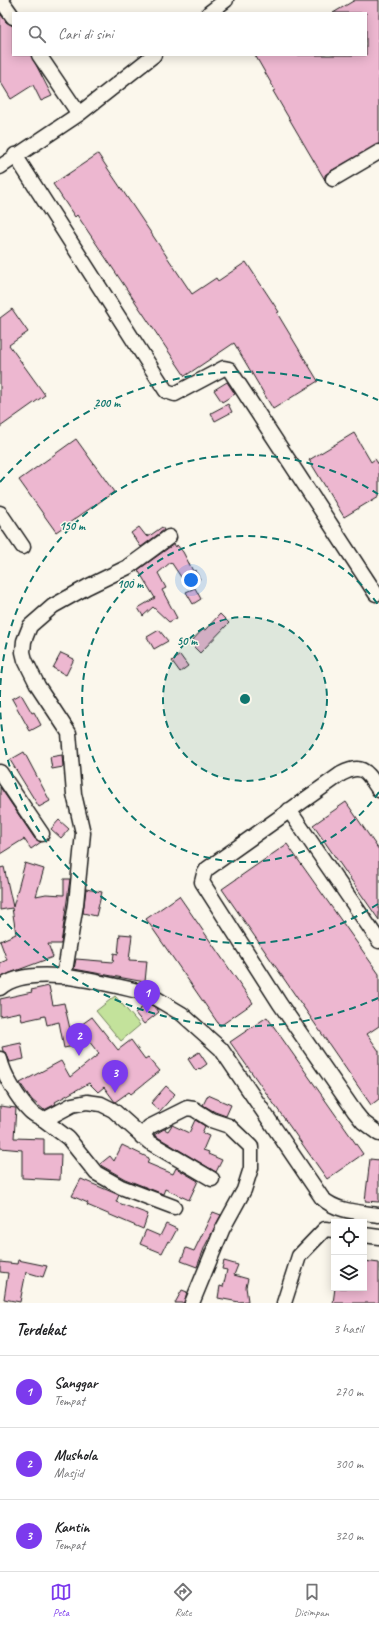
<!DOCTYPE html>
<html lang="id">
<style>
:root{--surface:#fff;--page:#f2f2f2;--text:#202124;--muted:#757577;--line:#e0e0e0;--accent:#7c3aed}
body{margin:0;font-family:Caveat,sans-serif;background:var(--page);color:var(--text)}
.controls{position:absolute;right:12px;bottom:12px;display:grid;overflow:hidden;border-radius:0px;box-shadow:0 2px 10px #0003}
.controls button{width:36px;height:36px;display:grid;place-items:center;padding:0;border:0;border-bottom:1px solid var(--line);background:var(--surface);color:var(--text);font:20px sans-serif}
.you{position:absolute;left:191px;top:580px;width:14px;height:14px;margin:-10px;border:3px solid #fff;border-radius:50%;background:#1a73e8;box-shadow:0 0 0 6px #1a73e833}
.badge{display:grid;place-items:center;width:26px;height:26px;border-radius:50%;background:var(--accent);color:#fff;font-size:13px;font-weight:700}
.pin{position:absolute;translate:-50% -33px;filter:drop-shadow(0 1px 2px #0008)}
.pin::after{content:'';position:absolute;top:21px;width:14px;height:12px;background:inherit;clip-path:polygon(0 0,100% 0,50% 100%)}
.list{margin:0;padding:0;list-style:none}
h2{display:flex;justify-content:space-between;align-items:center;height:52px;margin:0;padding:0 16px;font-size:17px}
h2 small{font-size:13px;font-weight:400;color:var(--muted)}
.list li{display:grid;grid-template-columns:26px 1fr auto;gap:12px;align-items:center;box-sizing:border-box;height:72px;padding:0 16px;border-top:1px solid var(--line)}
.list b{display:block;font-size:15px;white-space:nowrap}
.list p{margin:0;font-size:13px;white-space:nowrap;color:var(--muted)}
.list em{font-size:13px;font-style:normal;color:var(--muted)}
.icon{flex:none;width:22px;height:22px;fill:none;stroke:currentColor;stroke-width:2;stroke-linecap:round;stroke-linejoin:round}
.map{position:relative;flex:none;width:379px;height:1303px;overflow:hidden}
.search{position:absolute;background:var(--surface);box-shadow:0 2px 10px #0003;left:12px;right:12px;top:12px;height:44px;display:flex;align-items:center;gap:10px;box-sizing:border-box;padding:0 14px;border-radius:0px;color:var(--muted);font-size:15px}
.sheet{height:268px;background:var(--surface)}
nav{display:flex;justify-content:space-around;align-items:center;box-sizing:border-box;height:56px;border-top:1px solid var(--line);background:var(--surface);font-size:11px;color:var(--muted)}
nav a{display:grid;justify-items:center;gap:2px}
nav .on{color:var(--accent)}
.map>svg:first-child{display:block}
</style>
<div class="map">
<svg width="379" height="1303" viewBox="0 0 379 1303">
<rect width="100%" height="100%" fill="#fbf7ec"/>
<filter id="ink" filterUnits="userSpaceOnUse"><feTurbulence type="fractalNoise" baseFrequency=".025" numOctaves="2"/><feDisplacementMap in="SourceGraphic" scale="8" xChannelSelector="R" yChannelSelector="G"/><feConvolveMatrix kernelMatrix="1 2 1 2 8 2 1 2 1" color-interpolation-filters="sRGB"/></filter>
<g filter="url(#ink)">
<path fill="#c3e29b" stroke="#707f5c" d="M 115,996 L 140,1025 L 121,1041 L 96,1011 Z"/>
<path fill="#edb7d0" stroke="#1c1c1c" d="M 355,0 L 379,0 L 379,144 L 329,172 L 325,175 L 325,180 L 273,91 L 275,90 L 255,55 L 366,55 L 366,13 L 333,13 Z
M 0,13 L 6,22 L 13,26 L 13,55 L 31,55 L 52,96 L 41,101 L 33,85 L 11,99 L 0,81 Z
M 98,154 L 192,294 L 216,278 L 218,281 L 246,262 L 279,312 L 277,313 L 318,381 L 273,409 L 234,343 L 185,376 L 77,215 L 75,217 L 53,184 Z
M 12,309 L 28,332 L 9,345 L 45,395 L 0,427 L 0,318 Z
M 227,382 L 235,394 L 222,402 L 214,390 Z
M 228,404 L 232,412 L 215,421 L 211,413 Z
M 354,433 L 371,462 L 375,459 L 379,465 L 379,496 L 344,517 L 309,460 Z
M 76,439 L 114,492 L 56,532 L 19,480 Z
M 139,527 L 146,536 L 147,535 L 148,537 L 162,527 L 164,530 L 141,547 L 131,533 Z
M 174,544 L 176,547 L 177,545 L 183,552 L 193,571 L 195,570 L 200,579 L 187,586 L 171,562 L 158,573 L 166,588 L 162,590 L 177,618 L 169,622 L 153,607 L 143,616 L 138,608 L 155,598 L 138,570 Z
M 195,588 L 201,599 L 193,604 L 186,592 Z
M 220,614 L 229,623 L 200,653 L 190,643 L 203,629 L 205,630 Z
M 159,630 L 168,641 L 154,649 L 147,637 Z
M 61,653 L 74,659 L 66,675 L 53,668 Z
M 180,655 L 188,666 L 180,672 L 172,661 Z
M 21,694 L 32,713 L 34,712 L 41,725 L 30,731 L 12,699 Z
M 24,752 L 50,801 L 39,807 L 10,760 Z
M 62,755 L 63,767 L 52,769 L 50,757 Z
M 0,787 L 35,839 L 41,842 L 31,849 L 24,839 L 0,854 Z
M 346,802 L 379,850 L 379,920 L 313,825 Z
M 59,820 L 69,829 L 61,838 L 51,829 Z
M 287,844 L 379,974 L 379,1026 L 367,1034 L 379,1051 L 379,1099 L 371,1105 L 222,889 Z
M 25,863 L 44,869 L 36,896 L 46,894 L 64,895 L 64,879 L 70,879 L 61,944 L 48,944 L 53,957 L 10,973 L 0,978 L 0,963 L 7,960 L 0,941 L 16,934 L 12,908 L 0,910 L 0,868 L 4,867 L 13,907 Z
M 86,889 L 102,892 L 96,916 L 83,913 Z
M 179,896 L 253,1003 L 220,1026 L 146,919 Z
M 120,934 L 132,935 L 129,960 L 147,961 L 145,982 L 74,969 L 76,959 L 113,962 L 114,953 L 118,954 Z
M 49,986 L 53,1005 L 64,1003 L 74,1046 L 64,1048 L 59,1022 L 47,1025 L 45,1016 L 22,1021 L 20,1012 L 0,1016 L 0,999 L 32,992 L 31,990 Z
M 148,1003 L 156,1008 L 159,1012 L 144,1024 L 135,1013 Z
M 92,1017 L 118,1050 L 131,1040 L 145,1059 L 148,1057 L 160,1071 L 131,1094 L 129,1092 L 115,1102 L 104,1087 L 98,1092 L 89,1083 L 55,1102 L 56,1104 L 44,1110 L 32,1100 L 20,1083 L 61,1061 L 70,1077 L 99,1054 L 78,1027 Z
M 267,1017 L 363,1154 L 327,1179 L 230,1042 Z
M 21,1043 L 24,1059 L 10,1062 L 6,1053 L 3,1051 L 2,1047 Z
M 199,1052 L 207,1064 L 200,1069 L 199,1068 L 196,1071 L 188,1059 Z
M 166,1086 L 175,1094 L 160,1111 L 151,1103 Z
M 208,1095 L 231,1105 L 226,1116 L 215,1112 L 203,1105 Z
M 0,1106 L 16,1108 L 14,1138 L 44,1139 L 44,1154 L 61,1154 L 60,1180 L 22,1178 L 22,1150 L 0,1148 Z
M 195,1120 L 205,1126 L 202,1133 L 209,1136 L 203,1150 L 209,1152 L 208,1154 L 222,1160 L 216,1172 L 154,1135 L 164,1129 L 168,1131 L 172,1125 L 189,1133 Z
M 122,1145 L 149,1158 L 147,1163 L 173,1174 L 176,1168 L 198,1181 L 189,1200 L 165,1189 L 163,1194 L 125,1179 L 102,1166 L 100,1164 L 110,1156 L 114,1161 Z
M 370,1159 L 379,1160 L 379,1202 L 365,1201 Z
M 81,1179 L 119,1195 L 116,1202 L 148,1214 L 143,1229 L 87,1205 L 88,1203 L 72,1196 Z
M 213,1212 L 221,1215 L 205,1246 L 197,1267 L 181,1261 L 186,1248 L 194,1251 Z
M 166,1224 L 177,1229 L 170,1242 L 168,1241 L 162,1253 L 140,1244 L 146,1230 L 160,1236 Z
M 18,1260 L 47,1266 L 43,1277 L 26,1272 L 20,1302 L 4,1299 L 8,1273 L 0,1272 L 0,1262 L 17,1264 Z
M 224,1261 L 238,1265 L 234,1275 L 248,1279 L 246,1287 L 248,1301 L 239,1302 L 218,1298 L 220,1286 L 223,1287 L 227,1270 L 222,1269 Z
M 364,1261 L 379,1263 L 379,1303 L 333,1303 L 335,1288 L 364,1288 Z
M 182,1290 L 187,1292 L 184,1303 L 175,1303 Z"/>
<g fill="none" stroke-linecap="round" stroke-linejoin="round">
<g stroke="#1c1c1c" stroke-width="17">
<path id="minor" d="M 1,0 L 13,17
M 209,13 L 226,0
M 39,55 L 79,114
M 15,155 L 166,391 L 175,394 L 224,368 L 229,369 L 376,594
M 0,167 L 79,114 L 154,55
M 333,179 L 379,152
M 0,513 L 23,547
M 0,772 L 42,834
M 379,790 C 367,773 364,762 341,774 L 207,869 L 204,874 L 202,882 L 280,1004 L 355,1112 L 363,1122 L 379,1134
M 289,810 L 379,941
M 64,977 L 76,904 L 83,833 L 74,794 L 69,733 L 38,686 L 25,660 L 23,652 L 24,641 L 30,626 L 53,606 L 87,587 L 128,567 L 169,537
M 0,988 C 31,961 109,985 147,993 L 182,1014 L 221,1049 L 322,1198 C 337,1212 359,1212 379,1215
M 0,1059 C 4,1076 18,1099 30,1111 C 34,1115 39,1117 44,1120 L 72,1105 L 87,1102 L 101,1104 L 113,1110 L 149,1142 L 212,1179
M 44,1120 L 68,1138 L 96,1173 L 121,1187 L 174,1207
M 142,1137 L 149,1127 L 187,1108 L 194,1109 L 211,1120 L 229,1126 L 251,1147 L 251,1168 L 244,1190 L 222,1230 L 192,1303
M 364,1235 L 379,1237
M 284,1303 L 299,1256 L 325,1229 L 334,1230"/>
</g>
<use href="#minor" stroke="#fbf7ec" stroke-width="14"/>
</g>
</g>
<circle cx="245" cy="699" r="82" fill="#0f766e" fill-opacity=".12"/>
<g fill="none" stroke="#0f766e" stroke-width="2" stroke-dasharray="7 5">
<circle cx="245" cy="699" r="82"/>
<path d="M379 792A163 163 0 1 1 379 606"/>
<path d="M378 904A245 245 0 0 1 0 701M0 697A245 245 0 0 1 378 494"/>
<path d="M378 998A327 327 0 0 1 0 916M0 482A327 327 0 0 1 378 400"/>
</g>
<circle cx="245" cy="699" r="6" fill="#0f766e" stroke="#fbf7ec" stroke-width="2"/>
<g font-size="12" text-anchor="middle" font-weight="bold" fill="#0f766e" stroke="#fbf7ec" stroke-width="3" stroke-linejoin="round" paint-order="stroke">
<text x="107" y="407">200 m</text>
<text x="72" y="530">150 m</text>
<text x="130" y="588">100 m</text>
<text x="187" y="645">50 m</text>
</g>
</svg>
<div class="controls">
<button><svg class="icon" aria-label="locate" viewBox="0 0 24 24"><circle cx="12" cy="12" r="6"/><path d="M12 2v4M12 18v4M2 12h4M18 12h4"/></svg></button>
<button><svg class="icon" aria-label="layers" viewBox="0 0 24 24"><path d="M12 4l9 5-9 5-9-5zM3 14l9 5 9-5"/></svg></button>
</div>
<div class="you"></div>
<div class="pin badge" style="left:147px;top:1013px">1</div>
<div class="pin badge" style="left:79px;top:1056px">2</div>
<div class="pin badge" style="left:115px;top:1093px">3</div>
<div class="search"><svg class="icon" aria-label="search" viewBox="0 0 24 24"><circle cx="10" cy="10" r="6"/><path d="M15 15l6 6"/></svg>Cari di sini</div>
</div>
<section class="sheet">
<h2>Terdekat<small>3 hasil</small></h2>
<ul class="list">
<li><span class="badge">1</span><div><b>Sanggar</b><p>Tempat</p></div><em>270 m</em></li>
<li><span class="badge">2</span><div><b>Mushola</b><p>Masjid</p></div><em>300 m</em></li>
<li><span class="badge">3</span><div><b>Kantin</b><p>Tempat</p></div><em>320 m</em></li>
</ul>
</section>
<nav>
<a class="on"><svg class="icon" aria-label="map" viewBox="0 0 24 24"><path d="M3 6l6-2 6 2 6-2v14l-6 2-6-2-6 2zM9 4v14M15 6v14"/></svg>Peta</a>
<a><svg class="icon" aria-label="directions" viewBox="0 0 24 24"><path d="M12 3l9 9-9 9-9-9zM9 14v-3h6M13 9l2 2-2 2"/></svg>Rute</a>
<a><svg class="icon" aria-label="saved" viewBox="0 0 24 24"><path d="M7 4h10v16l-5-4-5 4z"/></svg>Disimpan</a>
</nav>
